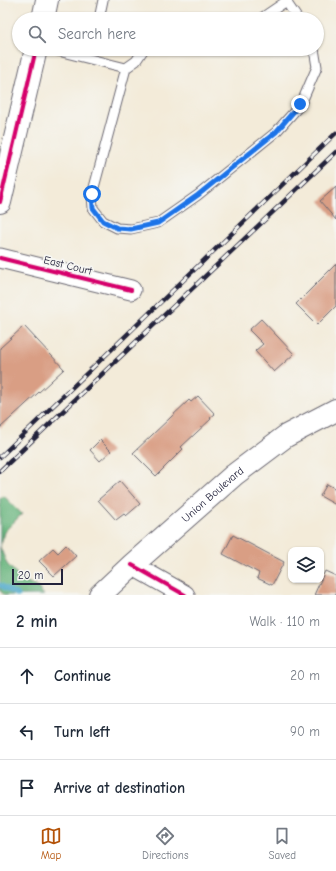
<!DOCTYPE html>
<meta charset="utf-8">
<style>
:root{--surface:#fff;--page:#f2f2f3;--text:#1f2937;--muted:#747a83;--line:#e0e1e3;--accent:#b45309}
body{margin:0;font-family:"Comic Neue",sans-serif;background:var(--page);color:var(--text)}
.controls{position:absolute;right:12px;bottom:12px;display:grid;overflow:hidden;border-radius:8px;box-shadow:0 1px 3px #0004}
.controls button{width:36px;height:36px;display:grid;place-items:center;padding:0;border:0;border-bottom:1px solid var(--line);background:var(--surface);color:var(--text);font:20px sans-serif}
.scale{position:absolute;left:12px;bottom:10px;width:51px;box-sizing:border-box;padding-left:4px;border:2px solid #22223b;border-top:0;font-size:11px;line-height:14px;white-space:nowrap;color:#22223b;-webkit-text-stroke:3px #f6f6f2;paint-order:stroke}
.stop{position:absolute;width:12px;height:12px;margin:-9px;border:3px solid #1a73e8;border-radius:50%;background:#fff}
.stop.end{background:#1a73e8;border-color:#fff;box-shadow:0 1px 4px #0008}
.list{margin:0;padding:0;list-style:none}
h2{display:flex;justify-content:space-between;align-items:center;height:52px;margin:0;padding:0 16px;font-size:17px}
h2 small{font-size:13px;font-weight:400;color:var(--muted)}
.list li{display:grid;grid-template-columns:26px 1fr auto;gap:12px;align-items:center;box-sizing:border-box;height:56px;padding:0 16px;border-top:1px solid var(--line)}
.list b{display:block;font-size:15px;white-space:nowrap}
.list em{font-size:13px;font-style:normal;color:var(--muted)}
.icon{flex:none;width:22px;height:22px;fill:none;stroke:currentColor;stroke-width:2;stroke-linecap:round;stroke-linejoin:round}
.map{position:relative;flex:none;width:336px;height:595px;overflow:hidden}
.search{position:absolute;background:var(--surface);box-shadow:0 1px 3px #0004;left:12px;right:12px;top:12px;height:44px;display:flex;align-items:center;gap:10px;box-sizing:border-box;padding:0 14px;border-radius:22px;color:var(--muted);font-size:15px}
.sheet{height:220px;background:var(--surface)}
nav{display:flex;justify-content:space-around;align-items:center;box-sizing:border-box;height:56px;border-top:1px solid var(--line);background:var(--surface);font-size:11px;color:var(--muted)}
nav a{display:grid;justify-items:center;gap:2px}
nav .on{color:var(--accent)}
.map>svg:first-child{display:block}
</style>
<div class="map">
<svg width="336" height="595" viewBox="0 0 336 595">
<rect width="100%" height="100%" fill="#f6f6f2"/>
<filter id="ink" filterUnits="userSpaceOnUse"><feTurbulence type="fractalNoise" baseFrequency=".025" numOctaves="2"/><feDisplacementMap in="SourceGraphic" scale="8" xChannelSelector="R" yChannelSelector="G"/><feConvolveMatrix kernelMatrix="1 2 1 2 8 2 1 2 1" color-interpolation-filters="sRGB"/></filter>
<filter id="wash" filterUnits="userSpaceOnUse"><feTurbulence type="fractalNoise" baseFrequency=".012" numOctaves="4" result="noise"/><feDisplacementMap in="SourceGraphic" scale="16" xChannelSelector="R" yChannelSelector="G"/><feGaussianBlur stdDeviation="0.9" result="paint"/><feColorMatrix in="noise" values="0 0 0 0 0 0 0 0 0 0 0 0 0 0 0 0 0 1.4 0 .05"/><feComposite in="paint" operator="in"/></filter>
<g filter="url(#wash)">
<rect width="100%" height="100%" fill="#f3ebd9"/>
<path fill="#6ab67f" stroke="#466c5d" d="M 4,496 L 22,514 L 4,532 L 0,547 L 0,498 Z
M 0,547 L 7,564 L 21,579 L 37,587 L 44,595 L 5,595 L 0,591 Z"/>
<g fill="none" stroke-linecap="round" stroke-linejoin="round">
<path stroke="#49a6c8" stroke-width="5" d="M 0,585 L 18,595"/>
</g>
<g id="blocks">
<path fill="#d99e84" d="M 336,187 L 336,220 L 320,201 Z
M 336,264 L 336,306 L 317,325 L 296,304 Z
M 261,319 L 294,354 L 274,372 L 255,351 L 263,344 L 249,330 Z
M 24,326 L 64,369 L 0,428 L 0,348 Z
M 198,396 L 215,414 L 210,418 L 211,419 L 181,447 L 183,449 L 156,476 L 133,453 L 189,400 L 191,402 Z
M 100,440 L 111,451 L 100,461 L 90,450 Z
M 120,481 L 140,504 L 126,516 L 124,514 L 116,520 L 98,500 Z
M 327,484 L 336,489 L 336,505 L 320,496 Z
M 233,535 L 284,562 L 272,585 L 257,578 L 259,573 L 223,554 Z
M 66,545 L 76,556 L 54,576 L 39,561 L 53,548 L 58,553 Z
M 325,571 L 336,576 L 336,595 L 314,595 Z"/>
</g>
</g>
<g filter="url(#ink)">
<use href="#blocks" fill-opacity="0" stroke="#6b6872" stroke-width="1"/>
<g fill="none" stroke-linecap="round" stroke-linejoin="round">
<g stroke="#6b6872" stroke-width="11">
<path id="lane" d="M 285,0 L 298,19
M 99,19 L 103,0
M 260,19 L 288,0
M 50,49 L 126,68 L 136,61 L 144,49
M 126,68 L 92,195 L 93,208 L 103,221 L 117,228 L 131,229 L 158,223 L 198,195 L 276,132 L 301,104 L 317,67 L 314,49"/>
</g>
<g stroke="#6b6872" stroke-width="21">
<path id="street" d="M 0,258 L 131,290
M 132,565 L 185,595"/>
</g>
<g stroke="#6b6872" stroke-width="24">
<g id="secondary">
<path d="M 43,19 L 47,0"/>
<path d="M 0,202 L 36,49"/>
<path id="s1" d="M 100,595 L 132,565 L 234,475 L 286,436 L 336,410"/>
</g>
</g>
<use href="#lane" stroke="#fff" stroke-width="9"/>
<use href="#street" stroke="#fff" stroke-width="19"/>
<use href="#secondary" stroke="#fff" stroke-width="22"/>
<g stroke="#22223b" stroke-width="4.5">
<path id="rail" d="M 0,457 L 336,133
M 0,471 L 336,152"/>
</g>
<use href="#rail" stroke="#f6f6f2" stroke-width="3" stroke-dasharray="9" stroke-linecap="butt"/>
<g stroke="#f6f6f2" stroke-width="6">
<path id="cycleway" d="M 0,202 L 36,49
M 0,258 L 131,290
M 132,565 L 185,595"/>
</g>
<use href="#cycleway" stroke="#d6006c" stroke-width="4"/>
</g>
</g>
<g fill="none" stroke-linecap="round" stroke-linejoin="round" filter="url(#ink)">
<path stroke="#1a73e8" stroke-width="5" d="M 92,194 L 93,208 L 103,221 L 117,228 L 131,229 L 158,223 L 198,195 L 276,132 L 300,104"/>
</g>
<g text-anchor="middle" stroke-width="3.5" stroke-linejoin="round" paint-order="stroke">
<g font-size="11" fill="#22223b" stroke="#f6f6f2">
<text transform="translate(68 265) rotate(14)" y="4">East Court</text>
<text dy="4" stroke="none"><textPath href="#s1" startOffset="151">Union Boulevard</textPath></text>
</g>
</g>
</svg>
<div class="controls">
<button><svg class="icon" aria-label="layers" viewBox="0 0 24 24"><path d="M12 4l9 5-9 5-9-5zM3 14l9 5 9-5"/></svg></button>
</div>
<div class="scale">20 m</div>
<div class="stop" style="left:92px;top:194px"></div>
<div class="stop end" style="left:300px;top:104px"></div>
<div class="search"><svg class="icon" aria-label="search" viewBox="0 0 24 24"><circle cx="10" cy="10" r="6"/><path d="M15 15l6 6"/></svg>Search here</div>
</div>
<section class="sheet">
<h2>2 min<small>Walk · 110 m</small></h2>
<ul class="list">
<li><svg class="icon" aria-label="ahead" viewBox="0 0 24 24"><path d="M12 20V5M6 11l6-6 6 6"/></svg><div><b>Continue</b></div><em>20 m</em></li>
<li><svg class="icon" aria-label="left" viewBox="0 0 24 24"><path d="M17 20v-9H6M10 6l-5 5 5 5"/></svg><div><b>Turn left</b></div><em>90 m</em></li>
<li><svg class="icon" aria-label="arrive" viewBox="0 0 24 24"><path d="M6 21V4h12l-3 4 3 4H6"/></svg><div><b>Arrive at destination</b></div></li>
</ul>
</section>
<nav>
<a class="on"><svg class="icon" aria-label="map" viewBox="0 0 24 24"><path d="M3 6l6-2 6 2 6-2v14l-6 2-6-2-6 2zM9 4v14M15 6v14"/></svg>Map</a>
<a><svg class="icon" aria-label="directions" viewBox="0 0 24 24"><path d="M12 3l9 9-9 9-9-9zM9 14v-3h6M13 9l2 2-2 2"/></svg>Directions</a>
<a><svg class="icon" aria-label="saved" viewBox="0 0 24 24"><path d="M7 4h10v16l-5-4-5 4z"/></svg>Saved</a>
</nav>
